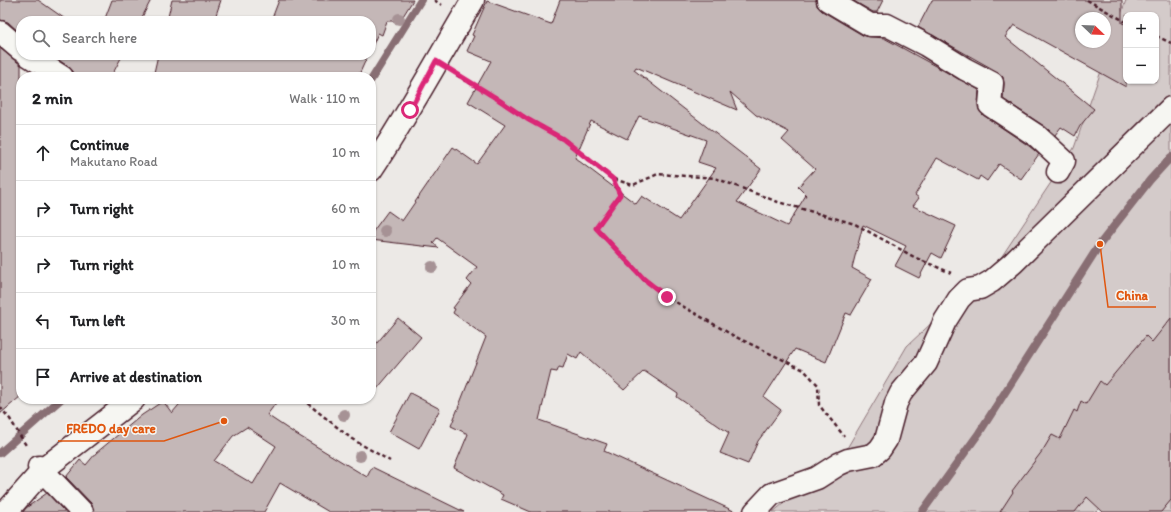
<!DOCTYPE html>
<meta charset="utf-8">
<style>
:root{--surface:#fff;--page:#f2f2f2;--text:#202124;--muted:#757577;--line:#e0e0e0}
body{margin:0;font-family:Itim,sans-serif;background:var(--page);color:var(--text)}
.controls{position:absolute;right:12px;top:12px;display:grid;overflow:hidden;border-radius:8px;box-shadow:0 1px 3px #0004}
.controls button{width:36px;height:36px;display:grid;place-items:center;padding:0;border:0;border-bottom:1px solid var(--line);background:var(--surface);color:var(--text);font:20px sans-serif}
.compass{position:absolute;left:1075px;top:12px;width:36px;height:36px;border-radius:50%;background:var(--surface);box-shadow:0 1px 3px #0004;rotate:113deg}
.stop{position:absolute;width:12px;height:12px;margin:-9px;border:3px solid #db2777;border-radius:50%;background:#fff}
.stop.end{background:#db2777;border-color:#fff;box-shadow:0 1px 4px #0008}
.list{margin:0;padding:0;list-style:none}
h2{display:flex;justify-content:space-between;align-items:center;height:52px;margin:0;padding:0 16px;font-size:17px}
h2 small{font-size:13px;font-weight:400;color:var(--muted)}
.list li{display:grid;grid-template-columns:26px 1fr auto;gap:12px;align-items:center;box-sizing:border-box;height:56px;padding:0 16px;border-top:1px solid var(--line)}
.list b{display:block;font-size:15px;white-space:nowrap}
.list p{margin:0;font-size:13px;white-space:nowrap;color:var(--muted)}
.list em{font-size:13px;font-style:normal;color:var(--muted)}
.icon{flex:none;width:22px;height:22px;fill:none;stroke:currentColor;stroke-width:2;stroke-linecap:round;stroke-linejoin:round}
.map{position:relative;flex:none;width:1171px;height:512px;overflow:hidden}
.search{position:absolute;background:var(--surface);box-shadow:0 1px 3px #0004;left:16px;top:16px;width:360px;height:44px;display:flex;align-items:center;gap:10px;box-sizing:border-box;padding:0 14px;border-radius:16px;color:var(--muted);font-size:15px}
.panel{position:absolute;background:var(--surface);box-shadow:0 1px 3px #0004;left:16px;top:72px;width:360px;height:332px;border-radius:16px}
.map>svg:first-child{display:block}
</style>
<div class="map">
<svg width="1171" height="512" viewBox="0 0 1171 512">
<rect width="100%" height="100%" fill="#ece9e6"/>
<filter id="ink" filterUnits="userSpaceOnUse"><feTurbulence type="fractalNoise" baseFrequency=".025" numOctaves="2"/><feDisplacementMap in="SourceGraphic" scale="8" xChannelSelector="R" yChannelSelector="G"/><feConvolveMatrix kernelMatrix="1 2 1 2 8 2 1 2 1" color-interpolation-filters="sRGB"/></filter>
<g filter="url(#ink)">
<path fill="#d4cbca" stroke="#8f757a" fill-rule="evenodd" d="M 1126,0 L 1171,0 L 1171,512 L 1150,512 L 1113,495 L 1096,512 L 773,512 L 843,455 L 907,346 L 1000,259 L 1074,148 ZM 1126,15 L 1156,15 L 1156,81 L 1126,81 Z"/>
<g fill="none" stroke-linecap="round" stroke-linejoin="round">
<path stroke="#886e73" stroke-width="8" d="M 371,80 L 421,0
M 0,453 L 61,399
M 922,512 L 979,433 L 1100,244 L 1150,180 L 1171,157"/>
</g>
<path fill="#c4b7b7" stroke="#4a1f2b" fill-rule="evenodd" d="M 0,0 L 38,0 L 68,21 L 21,21 L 21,34 L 8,22 L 0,20 Z
M 112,0 L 151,0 L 140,21 L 104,21 Z
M 172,0 L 221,0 L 214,21 L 167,21 Z
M 279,0 L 413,0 L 400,21 L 387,21 L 382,35 L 378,33 L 371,49 L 371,21 L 271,21 Z
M 560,0 L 816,0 L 817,6 L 822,11 L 864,36 L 884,38 L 979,90 L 978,104 L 979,110 L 983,115 L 1029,146 L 1039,154 L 1021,179 L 999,164 L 987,181 L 980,176 L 978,180 L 937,158 L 915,195 L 919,198 L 913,206 L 956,226 L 941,258 L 932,253 L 919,278 L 895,266 L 906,246 L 863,225 L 852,268 L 872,279 L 851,315 L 846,313 L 826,362 L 795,349 L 764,397 L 781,410 L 758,441 L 748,464 L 720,453 L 729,433 L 677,397 L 678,394 L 644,371 L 624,390 L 581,352 L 577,359 L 568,354 L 563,368 L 559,367 L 557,372 L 551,371 L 539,420 L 607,444 L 604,451 L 736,512 L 531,512 L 501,499 L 503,495 L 454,468 L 468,434 L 451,426 L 486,337 L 453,313 L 455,309 L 453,308 L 471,284 L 467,280 L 477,267 L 437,238 L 433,243 L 439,248 L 371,240 L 371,234 L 388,211 L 402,221 L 453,147 L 477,164 L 505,125 L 468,102 L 491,61 L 467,51 L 474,36 L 472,35 L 487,1 L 551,24 ZM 636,67 L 737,110 L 730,92 L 756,115 L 789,132 L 782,140 L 815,169 L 798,187 L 806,195 L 787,226 L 737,202 L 761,169 L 634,70 ZM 639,116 L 706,140 L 698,162 L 716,168 L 679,220 L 642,196 L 636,204 L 575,158 L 591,121 L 627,139 Z
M 852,0 L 883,0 L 877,12 L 873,12 Z
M 932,0 L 1122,0 L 1122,23 L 1126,24 L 1126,87 L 1014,25 L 1005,37 L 1094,109 L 1080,126 L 1075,136 L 1061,127 L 1055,135 L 1044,126 L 1003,99 L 1004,84 L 1003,77 L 998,72 L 918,27 ZM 1081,18 L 1105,18 L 1105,42 L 1081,42 Z
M 0,48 L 21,65 L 21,396 L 0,414 Z
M 51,55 L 116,55 L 121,58 L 111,77 L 74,77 L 73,71 L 69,67 Z
M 158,55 L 368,55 L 358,77 L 153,77 Z
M 398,318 L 421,337 L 371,396 L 371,350 Z
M 1171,318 L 1171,500 L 1161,512 L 1103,512 L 1087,497 L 1075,512 L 1000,512 L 1013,492 L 1012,491 L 1043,450 L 1052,435 L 1060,439 L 1074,410 L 1077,412 L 1081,401 L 1086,404 L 1100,381 L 1105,385 L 1146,336 L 1152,342 Z
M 410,393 L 440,409 L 419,449 L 389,432 Z
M 184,399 L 279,399 L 267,415 L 291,431 L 367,477 L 372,467 L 464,512 L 329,512 L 280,483 L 264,512 L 94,512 L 91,503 L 66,477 L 80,460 L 86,465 L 96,453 L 142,415 L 163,401 L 172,413 ZM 247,427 L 276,446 L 253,484 L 214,461 L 233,436 Z
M 47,493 L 65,512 L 23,512 L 26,508 Z"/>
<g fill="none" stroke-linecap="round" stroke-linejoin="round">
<g stroke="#4a1f2b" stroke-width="25">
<path id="minor" d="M 828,0 L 870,25 L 887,25 L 926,45 L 965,69 L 992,83 L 990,105 L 1037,136 L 1064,161 L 1058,172
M 0,32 L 21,50
M 28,55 L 62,77
M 39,467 L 82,512
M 755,512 L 772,494 L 817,478 L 839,464 L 848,460 L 873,455 L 880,449 L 886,440 L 896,403 L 901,393 L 926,363 L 945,321 L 959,299 L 968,290 L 980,288 L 992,281 L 1013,263 L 1171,108"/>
</g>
<g stroke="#4a1f2b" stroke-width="25">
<path id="tertiary" d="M 371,170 C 408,115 439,57 473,0
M 6,512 L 45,468 L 134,399"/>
</g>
<path stroke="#4a1f2b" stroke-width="2.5" stroke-dasharray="4 3" stroke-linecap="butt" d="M 434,0 L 442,5
M 1087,0 L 1126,22
M 1156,36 L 1171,43
M 457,75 L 496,98 L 527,119 L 563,139 L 613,179 L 633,185 L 658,174 L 715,178 L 778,202 L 855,224 L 916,258 L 951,273
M 613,179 L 620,195 L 596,228 L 644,279 L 667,297 L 734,336 L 804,370 L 818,385 L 819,405 L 844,436
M 302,399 L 352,439 L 390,461
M 0,407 L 10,419 L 27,447"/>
<use href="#minor" stroke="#f6f6f2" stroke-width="22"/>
<use href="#tertiary" stroke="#f6f6f2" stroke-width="22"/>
</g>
<g fill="#a69295">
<circle cx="399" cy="19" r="6"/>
<circle cx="385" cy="231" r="6"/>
<circle cx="432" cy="267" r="6"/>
<circle cx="344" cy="415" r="6"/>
<circle cx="360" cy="456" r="6"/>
</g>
</g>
<g fill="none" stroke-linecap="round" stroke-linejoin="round" filter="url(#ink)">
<path stroke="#db2777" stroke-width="5" d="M 410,110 L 436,61 L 496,98 L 527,119 L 563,139 L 613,179 L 620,195 L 596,228 L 644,279 L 667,297"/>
</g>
<path fill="none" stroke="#e0560e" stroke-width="1.5" d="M1100 244L1108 307H1156M224 421L164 441H58"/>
<g fill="#e0560e" stroke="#f6f6f2" stroke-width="1.5">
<circle cx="1100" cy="244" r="4"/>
<circle cx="224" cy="421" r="4"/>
</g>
<g font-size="13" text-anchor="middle" font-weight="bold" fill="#e0560e" stroke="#f6f6f2" stroke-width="3" stroke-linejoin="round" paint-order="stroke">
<text x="1132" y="300">China</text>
<text x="111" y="433">FREDO day care</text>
</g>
</svg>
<div class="controls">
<button>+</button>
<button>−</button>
</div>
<svg class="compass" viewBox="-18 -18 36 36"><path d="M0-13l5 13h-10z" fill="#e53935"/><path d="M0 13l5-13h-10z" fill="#757577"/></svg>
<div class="stop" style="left:410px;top:110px"></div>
<div class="stop end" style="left:667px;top:297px"></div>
<div class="search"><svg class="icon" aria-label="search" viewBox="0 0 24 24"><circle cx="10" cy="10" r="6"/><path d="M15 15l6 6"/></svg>Search here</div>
<section class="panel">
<h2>2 min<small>Walk · 110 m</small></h2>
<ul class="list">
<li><svg class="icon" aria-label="ahead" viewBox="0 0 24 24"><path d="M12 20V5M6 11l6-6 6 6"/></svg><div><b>Continue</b><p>Makutano Road</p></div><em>10 m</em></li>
<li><svg class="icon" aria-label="right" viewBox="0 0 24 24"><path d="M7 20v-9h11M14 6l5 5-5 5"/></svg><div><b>Turn right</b></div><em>60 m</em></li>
<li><svg class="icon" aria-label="right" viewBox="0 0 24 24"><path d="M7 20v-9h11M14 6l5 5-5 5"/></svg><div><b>Turn right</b></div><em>10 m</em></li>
<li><svg class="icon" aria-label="left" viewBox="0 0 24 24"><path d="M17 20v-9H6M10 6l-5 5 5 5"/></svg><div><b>Turn left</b></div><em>30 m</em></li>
<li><svg class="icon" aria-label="arrive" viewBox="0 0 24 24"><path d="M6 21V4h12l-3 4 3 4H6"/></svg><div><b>Arrive at destination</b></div></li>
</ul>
</section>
</div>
